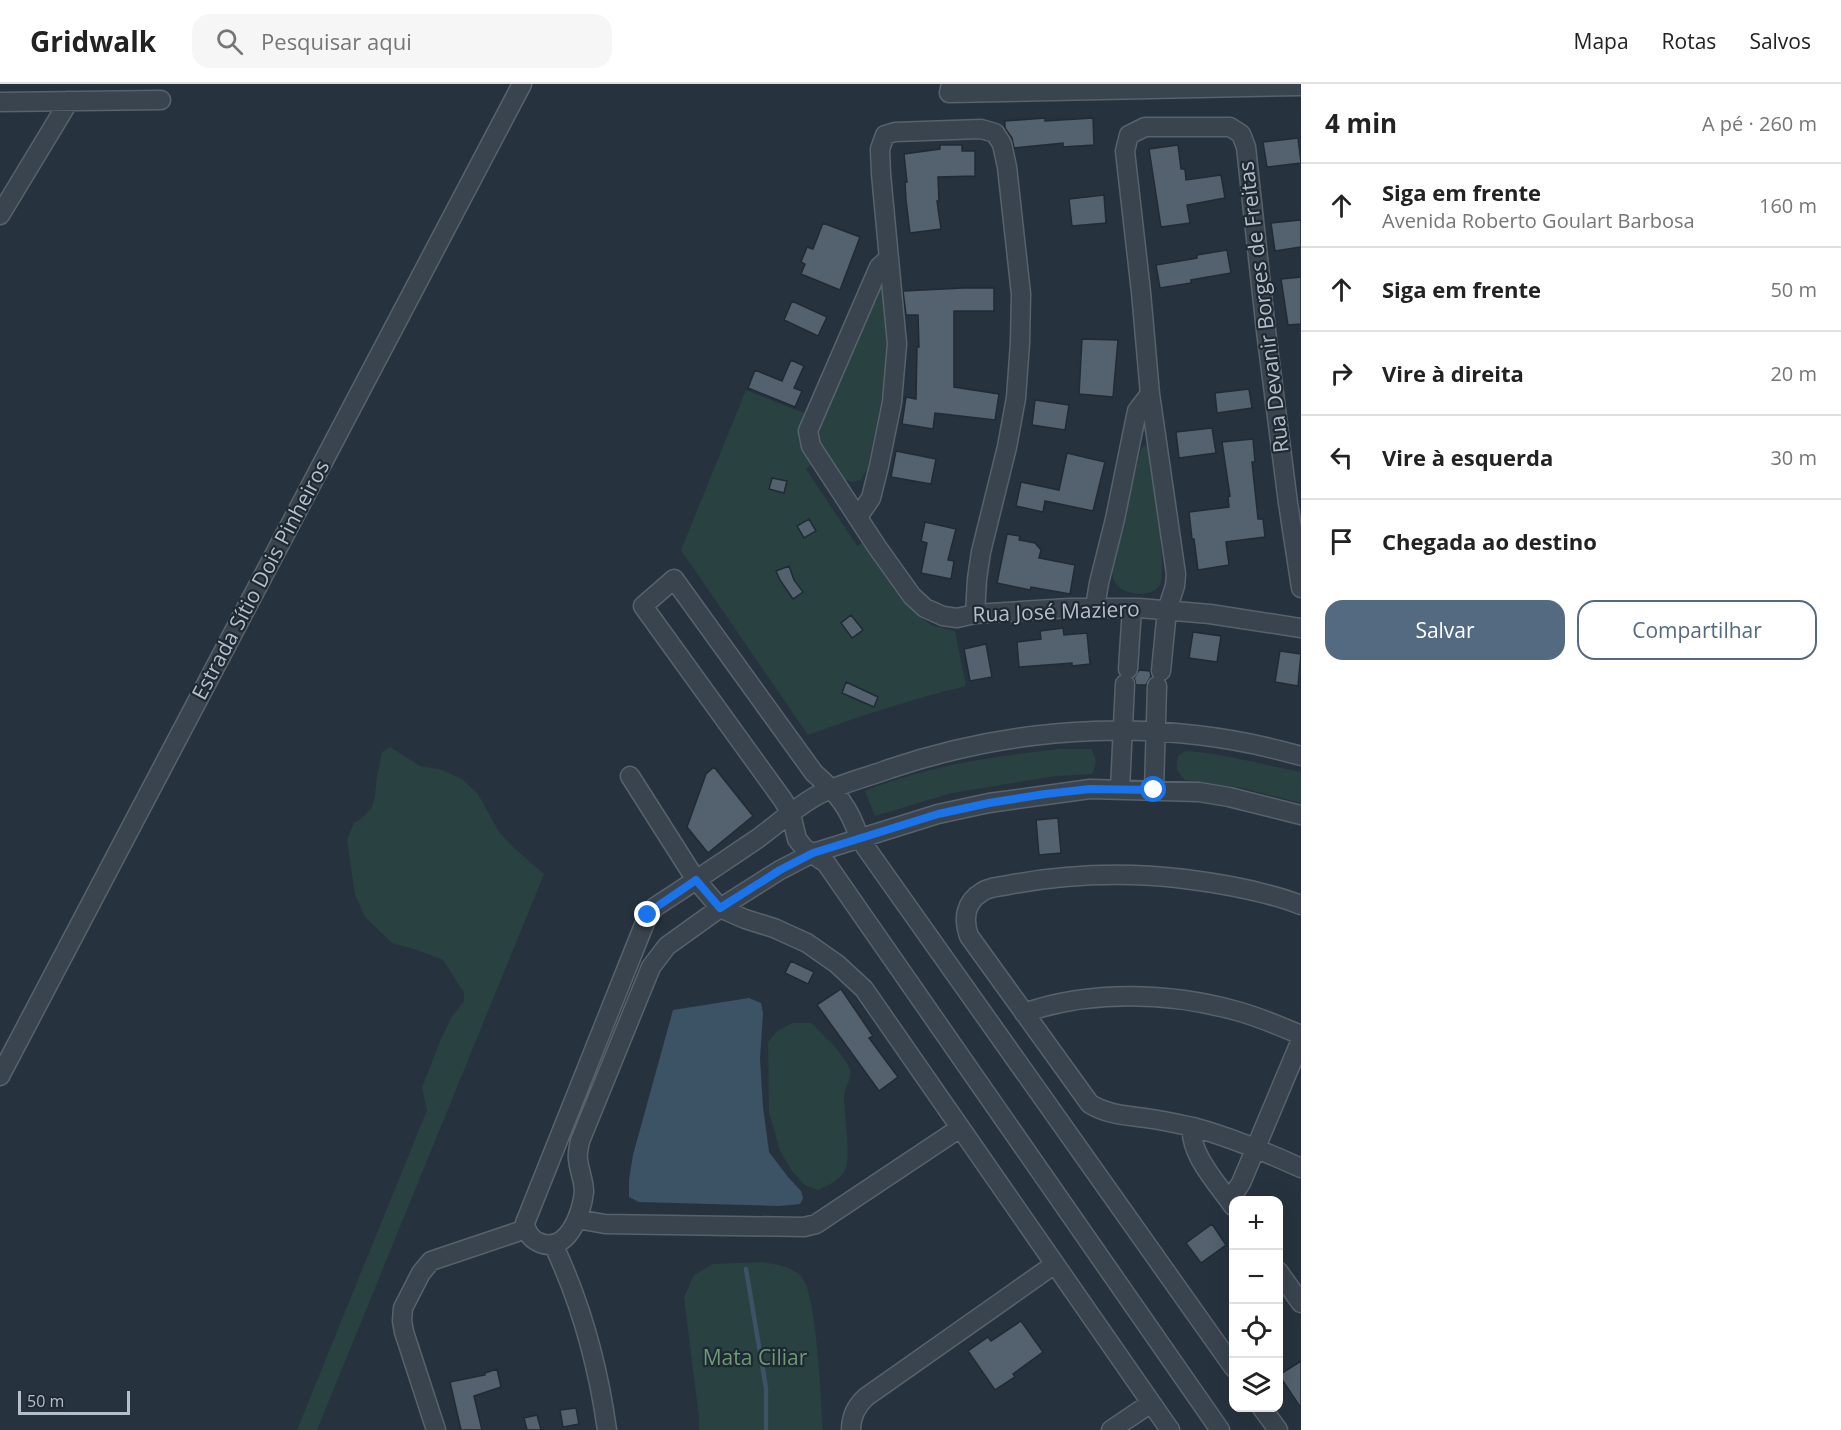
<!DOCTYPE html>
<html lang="pt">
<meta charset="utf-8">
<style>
:root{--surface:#fff;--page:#f6f6f6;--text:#222;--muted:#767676;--line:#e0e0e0;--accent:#546a80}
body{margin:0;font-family:"Open Sans",sans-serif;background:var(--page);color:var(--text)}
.controls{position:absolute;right:18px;bottom:18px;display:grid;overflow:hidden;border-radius:12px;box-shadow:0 6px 24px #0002}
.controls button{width:54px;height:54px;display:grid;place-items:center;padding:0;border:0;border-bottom:2px solid var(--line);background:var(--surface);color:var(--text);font:30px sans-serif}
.scale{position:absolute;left:18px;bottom:15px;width:112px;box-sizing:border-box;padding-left:6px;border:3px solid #b6bfc9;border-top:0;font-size:16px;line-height:21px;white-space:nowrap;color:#b6bfc9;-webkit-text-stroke:4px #1e2933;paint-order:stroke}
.stop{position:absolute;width:18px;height:18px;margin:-14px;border:4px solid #1a73e8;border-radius:50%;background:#fff}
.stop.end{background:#1a73e8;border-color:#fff;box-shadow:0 2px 6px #0008}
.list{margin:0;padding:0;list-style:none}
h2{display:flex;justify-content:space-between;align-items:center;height:78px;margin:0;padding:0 24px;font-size:26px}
h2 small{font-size:20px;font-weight:400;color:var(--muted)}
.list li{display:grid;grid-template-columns:39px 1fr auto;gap:18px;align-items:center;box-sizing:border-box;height:84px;padding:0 24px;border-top:2px solid var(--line)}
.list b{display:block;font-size:22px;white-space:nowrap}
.list p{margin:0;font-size:20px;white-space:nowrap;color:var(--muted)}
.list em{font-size:20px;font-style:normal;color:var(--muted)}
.actions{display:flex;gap:12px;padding:18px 24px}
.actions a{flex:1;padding:14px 0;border:2px solid var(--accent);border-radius:18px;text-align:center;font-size:21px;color:var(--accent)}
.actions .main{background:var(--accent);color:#fff}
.icon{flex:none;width:33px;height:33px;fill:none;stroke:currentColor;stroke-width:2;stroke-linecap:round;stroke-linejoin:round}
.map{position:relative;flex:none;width:1301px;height:1346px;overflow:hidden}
header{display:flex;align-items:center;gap:36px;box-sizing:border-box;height:84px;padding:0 30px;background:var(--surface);border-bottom:2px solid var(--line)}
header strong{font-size:28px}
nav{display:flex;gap:33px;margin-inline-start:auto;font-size:21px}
.search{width:420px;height:54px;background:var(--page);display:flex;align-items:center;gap:15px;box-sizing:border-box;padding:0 21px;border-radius:18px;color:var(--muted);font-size:22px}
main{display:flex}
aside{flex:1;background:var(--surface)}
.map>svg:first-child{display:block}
</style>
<header>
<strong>Gridwalk</strong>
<div class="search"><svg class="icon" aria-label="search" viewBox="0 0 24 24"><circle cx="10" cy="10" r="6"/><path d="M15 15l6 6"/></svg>Pesquisar aqui</div>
<nav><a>Mapa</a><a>Rotas</a><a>Salvos</a></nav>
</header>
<main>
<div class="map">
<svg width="1301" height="1346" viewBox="0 0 1301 1346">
<rect width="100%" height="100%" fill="#26333e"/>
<path fill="#294140" d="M 883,199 C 887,220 889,241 888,263 C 886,304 875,346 867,386 L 860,396 L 853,398 L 845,396 L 817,354 L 817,348 L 878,202 Z
M 746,306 L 804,329 L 801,344 L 812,380 L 806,385 L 857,462 L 866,457 L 916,530 L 931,541 L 955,547 L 966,602 C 912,615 860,632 808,651 L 681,466 Z
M 1145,361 L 1150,366 C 1153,387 1167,488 1160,501 C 1151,515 1122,511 1115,498 C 1110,490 1113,478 1114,470 L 1141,365 Z
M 390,663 L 420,682 L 442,686 L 462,695 L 478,710 L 499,748 L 514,764 L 544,790 L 317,1346 L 297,1346 L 427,1026 L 422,1004 L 438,962 L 451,934 L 464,917 L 464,909 L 443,876 L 417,866 L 392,859 L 365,833 L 355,811 L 347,756 L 354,739 L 362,734 L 372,723 L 375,711 L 377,692 L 382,668 Z
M 1060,665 L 1091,665 C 1097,674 1097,680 1092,690 L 1056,692 L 952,709 L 875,732 L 865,707 C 927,682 994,672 1060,665 Z
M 1185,667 C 1224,669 1262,681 1301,688 L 1301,719 L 1242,704 L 1185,696 C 1176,688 1176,683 1178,672 Z
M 792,939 L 811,939 C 822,948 847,974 850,986 C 852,995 844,1004 844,1013 C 844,1030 852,1076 844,1088 C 838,1097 827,1102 818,1106 L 805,1101 L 792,1087 L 780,1067 L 769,1028 L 768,958 L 776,948 Z
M 763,1178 C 777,1181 790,1182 801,1192 C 817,1208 821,1320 823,1346 L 699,1346 L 699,1333 L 684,1213 L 694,1191 L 713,1180 Z"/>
<path fill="#3c5366" d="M 749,914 L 761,919 L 763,929 L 760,975 L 763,1023 L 769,1068 L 788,1093 L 801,1107 L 803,1114 L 800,1120 L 779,1122 L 639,1118 L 629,1113 L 629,1096 L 633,1071 L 673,926 Z"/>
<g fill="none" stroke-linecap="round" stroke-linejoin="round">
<path stroke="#3c5366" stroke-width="4.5" d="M 746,1185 L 766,1304 L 766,1346"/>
</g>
<path fill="#54616e" stroke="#202b35" stroke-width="1.5" d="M 1045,34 L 1045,37 L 1093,34 L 1094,61 L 1063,63 L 1063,59 L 1014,64 L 1012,54 L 1005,44 L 1005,37 Z
M 1298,54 L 1301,79 L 1267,83 L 1263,58 Z
M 940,61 L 962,61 L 962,67 L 975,67 L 975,92 L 938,93 L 939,117 L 937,117 L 941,145 L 910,149 L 906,116 L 905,98 L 907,98 L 904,70 L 940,65 Z
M 1178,61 L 1181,85 L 1185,85 L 1186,96 L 1221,91 L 1225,114 L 1187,121 L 1190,139 L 1161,143 L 1149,65 Z
M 1104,111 L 1106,139 L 1072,142 L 1069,115 Z
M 1301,136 L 1301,163 L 1275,167 L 1271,139 Z
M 823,139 L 860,153 L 840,206 L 801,190 L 805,180 L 801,178 L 807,163 L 813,165 Z
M 1227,166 L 1231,189 L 1191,196 L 1191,199 L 1160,204 L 1156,181 L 1197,174 L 1197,171 Z
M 1301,193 L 1301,240 L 1288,241 L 1281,195 Z
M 963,204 L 994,204 L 994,227 L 954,227 L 954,303 L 999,310 L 995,336 L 935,329 L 933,345 L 902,340 L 906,313 L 916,315 L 917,263 L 919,263 L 918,231 L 906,231 L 903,207 Z
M 792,217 L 827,233 L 818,252 L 784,236 Z
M 1082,255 L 1118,256 L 1113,313 L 1079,310 Z
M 791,276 L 804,282 L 794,304 L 802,307 L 795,323 L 748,304 L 755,286 L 782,297 Z
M 1249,305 L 1252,324 L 1217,329 L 1215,309 Z
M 1035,316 L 1069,321 L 1065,346 L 1032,341 Z
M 1212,344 L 1216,369 L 1179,374 L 1176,348 Z
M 1253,355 L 1255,378 L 1252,378 L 1258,435 L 1263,435 L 1265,453 L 1226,458 L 1229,481 L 1198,486 L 1194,455 L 1192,455 L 1189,428 L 1229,423 L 1228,413 L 1230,412 L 1222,358 Z
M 896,367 L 936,375 L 931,400 L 891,393 Z
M 1067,369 L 1105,378 L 1093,427 L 1045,417 L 1043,428 L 1016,422 L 1021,398 L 1059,406 Z
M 772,394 L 787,397 L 784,409 L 769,405 Z
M 809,435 L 816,447 L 804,454 L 797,442 Z
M 925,438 L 956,445 L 948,476 L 954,477 L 951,495 L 921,489 L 927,459 L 921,457 Z
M 1007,450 L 1020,452 L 1019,456 L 1035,459 L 1041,466 L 1039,474 L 1075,481 L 1070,510 L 1031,503 L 1030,506 L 997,499 Z
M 789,482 L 794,496 L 803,508 L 793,515 L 780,496 L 776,487 Z
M 851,531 L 863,546 L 852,554 L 841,539 Z
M 1063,544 L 1064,551 L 1087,549 L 1090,580 L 1072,582 L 1072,579 L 1019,583 L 1017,558 L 1041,555 L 1040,547 Z
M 1193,548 L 1221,552 L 1217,578 L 1189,574 Z
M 986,560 L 992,593 L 970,597 L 964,565 Z
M 1280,567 L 1301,570 L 1298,602 L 1275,598 Z
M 1139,586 L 1150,587 L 1151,592 L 1146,601 L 1136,601 L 1134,594 Z
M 846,598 L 878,613 L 874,623 L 842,609 Z
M 714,683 L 753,732 L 708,769 L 687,743 L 706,690 Z
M 1058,734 L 1061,769 L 1039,771 L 1036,736 Z
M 791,877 L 814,888 L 808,900 L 785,889 Z
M 841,905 L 873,952 L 869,954 L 898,993 L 879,1007 L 817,921 Z
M 1212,1140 L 1226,1161 L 1201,1179 L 1186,1159 Z
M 1021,1237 L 1043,1268 L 1013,1290 L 1015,1293 L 995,1306 L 968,1267 L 988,1253 L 991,1257 Z
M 1301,1277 L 1301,1324 L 1279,1291 Z
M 497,1285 L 501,1303 L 474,1312 L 482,1346 L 461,1346 L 450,1298 L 485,1291 L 485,1289 Z
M 576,1324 L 579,1340 L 563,1343 L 560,1326 Z
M 537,1331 L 541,1346 L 527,1346 L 524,1334 Z"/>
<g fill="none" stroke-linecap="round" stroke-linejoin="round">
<g stroke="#57626c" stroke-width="21">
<path id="street" d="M 951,0 L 949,9 L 1301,2
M 0,18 L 161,16
M 0,131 L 69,17
M 889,174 L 879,183 L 808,347 L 811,362 L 877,463 L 912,512 L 925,524 L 943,532 L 957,534 L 975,530 L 1069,524 L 1139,524 L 1210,530 L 1301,544
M 858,433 L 871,414 L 879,382 L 892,318 L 897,260 L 881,90 L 880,65 L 885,51 L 895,48 L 981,45 L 995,49 L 1002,60 L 1007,83 L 1021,210 L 1020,259 L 1016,314 L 1007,363 L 981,468 L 977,495 L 975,530
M 1095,523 L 1099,499 L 1115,435 L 1137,327 L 1150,310
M 1128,585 L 1132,524
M 1161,587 L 1167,526 L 1175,502 L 1176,490 L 1150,310 L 1141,208 L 1125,67 L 1129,51 L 1145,43 L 1230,43 L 1241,50 L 1246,63 L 1266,247 L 1288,419 L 1301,504
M 1301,672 C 1165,633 1022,640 889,685 C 865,694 838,700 816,712 C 795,724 776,741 757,755 C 723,778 689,801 655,823 L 648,831 L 525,1139 C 526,1147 530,1154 538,1158 C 567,1172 582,1129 584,1108 C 584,1096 579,1087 578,1075 C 577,1069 579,1063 580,1057 L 651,883 L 667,862 L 720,824 L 780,786 L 813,769 L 938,730 L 989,719 L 1090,705 L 1199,708 L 1229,713 L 1301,731
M 630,692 L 696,796 L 720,824 L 745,835 L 774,844 L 807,859 L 837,880 L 864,905 L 1170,1346
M 1120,705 L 1125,600
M 1154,706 L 1157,602
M 1301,821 C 1265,807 1224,800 1185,795 C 1127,788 1066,790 1008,801 C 1000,803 989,803 982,808 C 965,818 963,835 969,852 L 1090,1020 C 1110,1032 1129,1031 1152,1035 C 1165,1037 1179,1040 1193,1043 C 1230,1053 1266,1068 1301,1084
M 1024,929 C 1090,906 1169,908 1237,927 C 1259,933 1280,942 1301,951
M 0,992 L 522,0
M 1192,1043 C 1189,1070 1218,1100 1233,1122
M 1227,1113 L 1235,1108 L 1241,1099 L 1301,956
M 577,1135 L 605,1140 L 804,1143 L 816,1140 L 960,1044
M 553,1160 C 581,1219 598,1281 607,1346
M 1278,1187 L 1301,1219
M 1262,1324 L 1278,1346
M 436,1346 L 404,1248 L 402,1237 L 403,1224 L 421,1189 L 431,1177 L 526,1145
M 851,1346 C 851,1332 856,1322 866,1313 L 1055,1180
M 1111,1346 L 1151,1319
M 1220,1346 L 826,779 L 804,764 L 797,755 L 791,730 L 783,716 L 643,522 L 674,495 L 814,689 C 837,709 850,724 859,754 L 1234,1284"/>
</g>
<use href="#street" stroke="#3a444e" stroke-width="18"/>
</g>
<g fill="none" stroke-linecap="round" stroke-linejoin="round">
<path stroke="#1a73e8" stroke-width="8" d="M 648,831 L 655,824 L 696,796 L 720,824 L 780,786 L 813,769 L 938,730 L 989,719 L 1045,710 L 1090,705 L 1154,706"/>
</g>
<g text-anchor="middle" stroke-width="4.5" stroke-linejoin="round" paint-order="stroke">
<g font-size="21" fill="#b6bfc9" stroke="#1e2933">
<text transform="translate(1264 223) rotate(-97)" y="7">Rua Devanir Borges de Freitas</text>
<text transform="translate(261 496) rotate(-62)" y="7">Estrada Sítio Dois Pinheiros</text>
<text transform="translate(1056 528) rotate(-2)" y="7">Rua José Maziero</text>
</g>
<g font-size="21" fill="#6e9973" stroke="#1e2933">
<text x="755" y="1281">Mata Ciliar</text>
</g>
</g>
</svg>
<div class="controls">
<button>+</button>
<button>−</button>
<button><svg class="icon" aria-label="locate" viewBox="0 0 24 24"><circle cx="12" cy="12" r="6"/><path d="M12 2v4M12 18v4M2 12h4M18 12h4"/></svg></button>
<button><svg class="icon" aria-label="layers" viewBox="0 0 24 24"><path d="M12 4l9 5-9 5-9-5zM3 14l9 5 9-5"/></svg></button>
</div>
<div class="scale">50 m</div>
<div class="stop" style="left:1154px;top:706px"></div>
<div class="stop end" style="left:648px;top:831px"></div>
</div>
<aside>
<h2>4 min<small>A pé · 260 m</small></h2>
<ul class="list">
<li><svg class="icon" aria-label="ahead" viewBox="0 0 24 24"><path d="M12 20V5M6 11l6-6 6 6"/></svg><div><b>Siga em frente</b><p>Avenida Roberto Goulart Barbosa</p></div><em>160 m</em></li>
<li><svg class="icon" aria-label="ahead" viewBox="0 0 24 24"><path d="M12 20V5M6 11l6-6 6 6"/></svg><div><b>Siga em frente</b></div><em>50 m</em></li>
<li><svg class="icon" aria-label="right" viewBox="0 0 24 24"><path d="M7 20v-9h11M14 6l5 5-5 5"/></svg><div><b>Vire à direita</b></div><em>20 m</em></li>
<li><svg class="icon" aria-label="left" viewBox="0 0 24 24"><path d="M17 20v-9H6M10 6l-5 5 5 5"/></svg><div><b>Vire à esquerda</b></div><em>30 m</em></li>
<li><svg class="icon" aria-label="arrive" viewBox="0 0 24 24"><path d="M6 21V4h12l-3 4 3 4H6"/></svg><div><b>Chegada ao destino</b></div></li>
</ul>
<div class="actions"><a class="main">Salvar</a><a>Compartilhar</a></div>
</aside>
</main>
